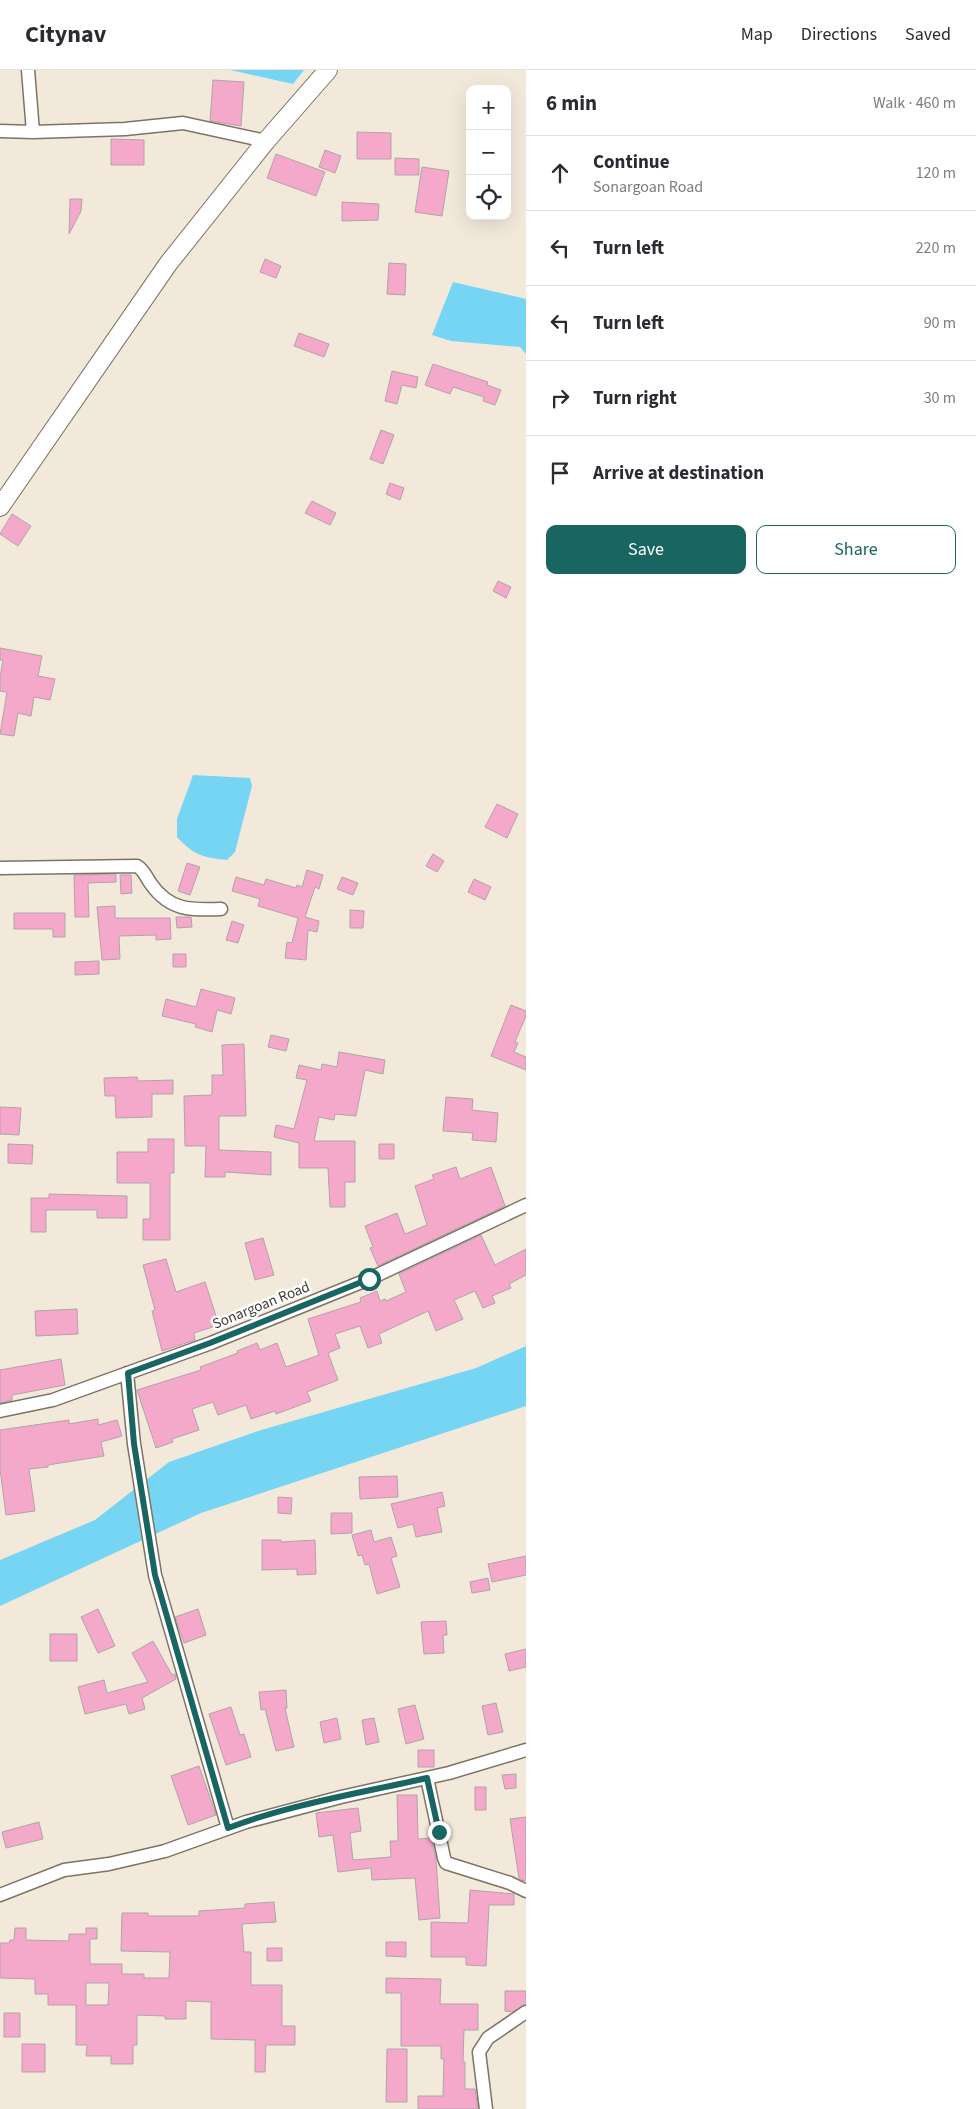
<!DOCTYPE html>
<meta charset="utf-8">
<style>
:root{--surface:#fff;--page:#f7f7f7;--text:#2b2b33;--muted:#7c7c81;--line:#e1e1e2;--accent:#186561}
body{margin:0;font-family:"Source Sans 3",sans-serif;background:var(--page);color:var(--text)}
.controls{position:absolute;right:15px;top:15px;display:grid;overflow:hidden;border-radius:10px;box-shadow:0 5px 20px #0002}
.controls button{width:45px;height:45px;display:grid;place-items:center;padding:0;border:0;border-bottom:1px solid var(--line);background:var(--surface);color:var(--text);font:25px sans-serif}
.stop{position:absolute;width:15px;height:15px;margin:-11px;border:4px solid #186561;border-radius:50%;background:#fff}
.stop.end{background:#186561;border-color:#fff;box-shadow:0 1px 5px #0008}
.list{margin:0;padding:0;list-style:none}
h2{display:flex;justify-content:space-between;align-items:center;height:65px;margin:0;padding:0 20px;font-size:21px}
h2 small{font-size:16px;font-weight:400;color:var(--muted)}
.list li{display:grid;grid-template-columns:32px 1fr auto;gap:15px;align-items:center;box-sizing:border-box;height:75px;padding:0 20px;border-top:1px solid var(--line)}
.list b{display:block;font-size:19px;white-space:nowrap}
.list p{margin:0;font-size:16px;white-space:nowrap;color:var(--muted)}
.list em{font-size:16px;font-style:normal;color:var(--muted)}
.actions{display:flex;gap:10px;padding:15px 20px}
.actions a{flex:1;padding:11px 0;border:1px solid var(--accent);border-radius:10px;text-align:center;font-size:18px;color:var(--accent)}
.actions .main{background:var(--accent);color:#fff}
.icon{flex:none;width:28px;height:28px;fill:none;stroke:currentColor;stroke-width:2;stroke-linecap:round;stroke-linejoin:round}
.map{position:relative;flex:none;width:526px;height:2039px;overflow:hidden}
header{display:flex;align-items:center;gap:30px;box-sizing:border-box;height:70px;padding:0 25px;background:var(--surface);border-bottom:1px solid var(--line)}
header strong{font-size:24px}
nav{display:flex;gap:28px;margin-inline-start:auto;font-size:18px}
main{display:flex}
aside{flex:1;background:var(--surface)}
.map>svg:first-child{display:block}
</style>
<header>
<strong>Citynav</strong>
<nav><a>Map</a><a>Directions</a><a>Saved</a></nav>
</header>
<main>
<div class="map">
<svg width="526" height="2039" viewBox="0 0 526 2039">
<rect width="100%" height="100%" fill="#f3e9db"/>
<path fill="#76d5f3" d="M 230,0 L 304,0 L 293,14 Z
M 453,212 L 526,229 L 526,284 L 520,277 L 451,271 L 432,265 Z
M 193,705 L 250,708 L 252,716 L 235,782 L 227,790 C 201,787 194,785 177,767 L 177,749 Z
M 526,1276 L 526,1336 L 201,1443 L 0,1536 L 0,1490 L 95,1450 L 169,1392 L 258,1361 L 476,1298 Z"/>
<path fill="#f4a8ca" stroke="#b3a2a9" fill-rule="evenodd" d="M 213,10 L 244,12 L 241,56 L 210,51 Z
M 357,62 L 391,63 L 391,89 L 357,89 Z
M 111,69 L 144,70 L 144,95 L 111,95 Z
M 325,80 L 341,86 L 335,103 L 319,97 Z
M 276,84 L 325,102 L 316,126 L 267,108 Z
M 395,88 L 419,89 L 419,105 L 395,105 Z
M 422,97 L 449,101 L 442,146 L 415,142 Z
M 70,129 L 82,129 L 81,141 L 69,164 Z
M 342,132 L 379,134 L 378,150 L 342,151 Z
M 265,189 L 281,196 L 276,208 L 260,202 Z
M 389,193 L 406,194 L 405,225 L 387,224 Z
M 299,263 L 329,274 L 324,287 L 294,276 Z
M 433,294 L 488,312 L 487,315 L 501,320 L 495,335 L 483,331 L 484,327 L 453,317 L 450,324 L 425,315 Z
M 392,301 L 418,307 L 416,318 L 402,315 L 397,334 L 385,331 Z
M 381,360 L 394,365 L 383,394 L 370,389 Z
M 390,413 L 404,418 L 400,430 L 386,424 Z
M 312,431 L 336,443 L 330,455 L 305,443 Z
M 12,444 L 31,456 L 18,476 L 0,464 Z
M 498,511 L 511,517 L 506,528 L 493,521 Z
M 0,578 L 42,586 L 38,606 L 55,609 L 50,630 L 34,627 L 31,646 L 18,643 L 14,666 L 0,664 L 7,622 L 0,621 L 0,607 L 3,590 L 0,590 Z
M 497,734 L 518,744 L 507,768 L 485,757 Z
M 433,784 L 444,791 L 437,802 L 426,796 Z
M 187,793 L 200,797 L 190,825 L 178,821 Z
M 307,800 L 323,805 L 319,819 L 315,817 L 305,847 L 319,851 L 317,862 L 308,860 L 306,890 L 285,888 L 287,872 L 292,873 L 298,848 L 258,836 L 260,829 L 232,821 L 236,807 L 264,815 L 266,809 L 296,818 L 297,815 L 302,817 Z
M 116,804 L 116,812 L 88,813 L 89,847 L 75,847 L 74,805 Z
M 120,805 L 131,805 L 132,823 L 121,824 Z
M 342,807 L 358,813 L 353,825 L 337,819 Z
M 474,809 L 491,817 L 485,830 L 468,822 Z
M 115,836 L 115,848 L 170,848 L 171,869 L 156,870 L 156,865 L 119,866 L 120,889 L 102,890 L 97,837 Z
M 350,840 L 364,841 L 363,858 L 350,858 Z
M 14,843 L 65,843 L 65,867 L 53,867 L 53,859 L 14,859 Z
M 176,847 L 191,847 L 192,857 L 177,858 Z
M 232,851 L 244,855 L 238,873 L 226,870 Z
M 173,884 L 186,884 L 186,897 L 173,897 Z
M 99,891 L 99,904 L 75,905 L 75,892 Z
M 201,919 L 235,928 L 231,944 L 217,940 L 212,962 L 195,957 L 196,954 L 162,946 L 166,929 L 196,937 Z
M 511,935 L 526,941 L 526,946 L 515,972 L 518,973 L 514,982 L 526,987 L 526,1000 L 491,986 Z
M 271,965 L 289,969 L 286,981 L 268,977 Z
M 244,974 L 246,1046 L 219,1046 L 219,1080 L 271,1082 L 271,1105 L 225,1102 L 225,1107 L 205,1107 L 206,1076 L 185,1076 L 184,1026 L 212,1025 L 212,1005 L 223,1005 L 222,975 Z
M 339,982 L 385,990 L 383,1004 L 365,1000 L 356,1046 L 335,1044 L 334,1050 L 319,1047 L 314,1071 L 355,1071 L 355,1112 L 345,1112 L 345,1137 L 330,1137 L 328,1098 L 299,1098 L 299,1073 L 274,1067 L 276,1055 L 294,1059 L 307,1010 L 296,1008 L 299,995 L 321,1000 L 322,994 L 337,997 Z
M 137,1007 L 138,1011 L 173,1010 L 173,1024 L 152,1024 L 152,1047 L 116,1048 L 115,1026 L 105,1026 L 104,1008 Z
M 446,1027 L 473,1029 L 472,1040 L 498,1043 L 496,1072 L 472,1070 L 473,1063 L 443,1061 Z
M 0,1037 L 21,1038 L 19,1065 L 0,1064 Z
M 148,1069 L 174,1069 L 174,1103 L 170,1103 L 170,1170 L 143,1170 L 143,1149 L 150,1149 L 150,1113 L 117,1113 L 117,1082 L 148,1082 Z
M 8,1074 L 33,1075 L 32,1094 L 8,1093 Z
M 379,1074 L 394,1074 L 394,1089 L 379,1089 Z
M 456,1097 L 460,1109 L 491,1097 L 505,1136 L 378,1196 L 370,1178 L 373,1177 L 365,1156 L 397,1143 L 405,1164 L 427,1155 L 415,1116 L 434,1109 L 432,1105 Z
M 49,1124 L 127,1126 L 127,1148 L 97,1148 L 97,1140 L 46,1140 L 46,1162 L 31,1162 L 31,1128 L 49,1128 Z
M 481,1165 L 495,1195 L 526,1179 L 526,1205 L 509,1214 L 511,1218 L 492,1226 L 495,1233 L 483,1238 L 475,1221 L 454,1230 L 463,1249 L 436,1261 L 428,1241 L 379,1264 L 382,1273 L 368,1278 L 360,1256 L 335,1264 L 340,1278 L 328,1283 L 338,1310 L 307,1322 L 311,1331 L 276,1344 L 275,1341 L 251,1349 L 246,1335 L 218,1345 L 213,1332 L 192,1339 L 199,1360 L 172,1369 L 173,1372 L 156,1378 L 137,1320 L 201,1300 L 200,1297 L 238,1283 L 237,1281 L 257,1273 L 260,1280 L 277,1273 L 286,1297 L 319,1285 L 308,1249 L 361,1232 L 360,1228 L 377,1221 L 380,1231 L 385,1229 L 386,1231 L 406,1222 L 399,1204 Z
M 263,1168 L 274,1205 L 255,1210 L 245,1173 Z
M 166,1189 L 176,1222 L 205,1212 L 219,1255 L 194,1263 L 195,1270 L 162,1281 L 152,1241 L 155,1240 L 143,1195 Z
M 77,1239 L 78,1264 L 36,1266 L 35,1241 Z
M 61,1289 L 65,1315 L 12,1325 L 12,1330 L 0,1333 L 0,1300 Z
M 98,1349 L 98,1355 L 117,1350 L 122,1366 L 101,1372 L 104,1386 L 48,1395 L 48,1397 L 29,1399 L 35,1441 L 6,1445 L 0,1399 L 0,1360 L 69,1350 L 69,1354 Z
M 397,1406 L 398,1427 L 360,1429 L 359,1407 Z
M 442,1422 L 445,1436 L 437,1438 L 442,1462 L 416,1467 L 413,1454 L 398,1458 L 391,1434 Z
M 278,1427 L 292,1428 L 291,1444 L 278,1443 Z
M 331,1443 L 352,1443 L 352,1463 L 331,1464 Z
M 371,1460 L 374,1472 L 391,1467 L 397,1486 L 391,1488 L 400,1517 L 377,1524 L 369,1494 L 365,1495 L 362,1485 L 358,1486 L 352,1465 Z
M 262,1470 L 281,1470 L 281,1472 L 315,1470 L 316,1504 L 297,1505 L 297,1499 L 262,1500 Z
M 526,1486 L 526,1505 L 492,1512 L 488,1494 Z
M 488,1508 L 490,1520 L 472,1523 L 470,1512 Z
M 98,1539 L 115,1576 L 98,1583 L 81,1547 Z
M 198,1539 L 206,1565 L 184,1573 L 175,1547 Z
M 446,1551 L 447,1565 L 443,1565 L 444,1583 L 424,1584 L 421,1552 Z
M 50,1564 L 77,1564 L 77,1591 L 50,1591 Z
M 153,1571 L 172,1605 L 175,1604 L 176,1609 L 142,1628 L 145,1639 L 129,1644 L 126,1634 L 85,1644 L 78,1617 L 104,1610 L 107,1623 L 148,1612 L 132,1583 Z
M 526,1579 L 526,1597 L 509,1601 L 505,1584 Z
M 286,1620 L 287,1638 L 285,1638 L 294,1677 L 276,1681 L 265,1639 L 261,1640 L 259,1622 Z
M 496,1633 L 503,1662 L 488,1665 L 482,1636 Z
M 415,1635 L 424,1669 L 406,1674 L 398,1639 Z
M 231,1637 L 240,1665 L 244,1664 L 251,1687 L 226,1695 L 209,1644 Z
M 337,1648 L 341,1669 L 324,1673 L 320,1652 Z
M 374,1648 L 379,1672 L 366,1675 L 362,1650 Z
M 418,1680 L 434,1680 L 434,1697 L 418,1697 Z
M 199,1696 L 216,1745 L 188,1755 L 171,1706 Z
M 516,1704 L 516,1718 L 505,1719 L 502,1705 Z
M 475,1717 L 486,1717 L 486,1740 L 475,1740 Z
M 397,1725 L 417,1725 L 418,1769 L 431,1768 L 436,1789 L 440,1848 L 419,1850 L 415,1808 L 372,1810 L 371,1798 L 338,1802 L 333,1765 L 319,1767 L 316,1743 L 358,1738 L 361,1761 L 350,1763 L 353,1790 L 391,1787 L 390,1771 L 398,1771 Z
M 526,1747 L 526,1810 L 523,1811 L 519,1808 L 510,1749 Z
M 39,1752 L 43,1769 L 6,1778 L 2,1762 Z
M 470,1820 L 514,1824 L 514,1835 L 489,1835 L 486,1896 L 466,1895 L 466,1887 L 431,1887 L 431,1852 L 468,1853 Z
M 274,1832 L 276,1852 L 242,1854 L 244,1882 L 251,1882 L 251,1915 L 282,1915 L 282,1956 L 295,1956 L 295,1975 L 266,1975 L 265,2002 L 255,2002 L 255,1970 L 211,1969 L 211,1932 L 186,1931 L 186,1949 L 165,1949 L 165,1946 L 137,1945 L 137,1975 L 133,1975 L 133,1994 L 111,1994 L 111,1986 L 86,1986 L 87,1975 L 76,1975 L 76,1935 L 48,1935 L 48,1924 L 35,1924 L 35,1909 L 0,1908 L 0,1873 L 9,1873 L 10,1870 L 14,1870 L 15,1858 L 26,1858 L 26,1870 L 69,1871 L 69,1864 L 86,1864 L 86,1858 L 97,1858 L 97,1869 L 90,1869 L 90,1894 L 122,1894 L 122,1904 L 144,1904 L 144,1908 L 169,1908 L 170,1882 L 121,1881 L 122,1843 L 148,1843 L 148,1846 L 199,1846 L 199,1841 L 245,1838 L 245,1834 ZM 86,1913 L 109,1913 L 108,1935 L 86,1935 Z
M 386,1872 L 406,1872 L 406,1887 L 386,1886 Z
M 267,1878 L 282,1878 L 282,1891 L 267,1891 Z
M 386,1908 L 441,1909 L 440,1934 L 478,1934 L 478,1960 L 464,1960 L 463,1992 L 465,1992 L 465,2019 L 475,2019 L 478,2039 L 418,2039 L 418,2026 L 443,2026 L 444,1989 L 441,1989 L 441,1976 L 401,1976 L 401,1923 L 386,1923 Z
M 505,1921 L 526,1921 L 526,1934 L 512,1942 L 505,1941 Z
M 4,1943 L 20,1943 L 20,1967 L 4,1967 Z
M 22,1974 L 45,1974 L 45,2002 L 22,2002 Z
M 387,1979 L 407,1979 L 407,2032 L 386,2032 Z"/>
<g fill="none" stroke-linecap="round" stroke-linejoin="round">
<g stroke="#7c7367" stroke-width="15">
<path id="street" d="M 28,0 L 33,62
M 0,61 L 33,62 L 125,59 L 183,53 L 266,71
M 0,798 L 137,796 C 144,800 146,807 151,814 C 170,841 191,840 221,839
M 127,1303 L 134,1374 L 155,1505 L 228,1758
M 0,1341 L 53,1330 L 211,1273 L 369,1209 L 526,1135
M 427,1708 L 444,1788 L 446,1793 L 510,1813 L 526,1821
M 0,1825 L 64,1800 L 109,1794 L 165,1781 L 246,1752 L 341,1727 L 449,1703 L 526,1680
M 486,2039 L 479,1982 L 488,1968 L 526,1942"/>
</g>
<g stroke="#7c7367" stroke-width="20">
<path id="secondary" d="M 0,437 L 168,194 L 266,71 L 328,0"/>
</g>
<use href="#street" stroke="#fff" stroke-width="12"/>
<use href="#secondary" stroke="#fff" stroke-width="18"/>
</g>
<g fill="none" stroke-linecap="round" stroke-linejoin="round">
<path stroke="#186561" stroke-width="6" d="M 369,1209 L 210,1273 L 128,1303 L 134,1374 L 155,1505 L 228,1758 C 291,1734 361,1723 427,1708 L 439,1762"/>
</g>
<g text-anchor="middle" stroke-width="5" stroke-linejoin="round" paint-order="stroke">
<g font-size="15" fill="#403c37" stroke="#fff">
<text transform="translate(261 1235) rotate(-22)" y="5">Sonargoan Road</text>
</g>
</g>
</svg>
<div class="controls">
<button>+</button>
<button>−</button>
<button><svg class="icon" aria-label="locate" viewBox="0 0 24 24"><circle cx="12" cy="12" r="6"/><path d="M12 2v4M12 18v4M2 12h4M18 12h4"/></svg></button>
</div>
<div class="stop" style="left:369px;top:1209px"></div>
<div class="stop end" style="left:439px;top:1762px"></div>
</div>
<aside>
<h2>6 min<small>Walk · 460 m</small></h2>
<ul class="list">
<li><svg class="icon" aria-label="ahead" viewBox="0 0 24 24"><path d="M12 20V5M6 11l6-6 6 6"/></svg><div><b>Continue</b><p>Sonargoan Road</p></div><em>120 m</em></li>
<li><svg class="icon" aria-label="left" viewBox="0 0 24 24"><path d="M17 20v-9H6M10 6l-5 5 5 5"/></svg><div><b>Turn left</b></div><em>220 m</em></li>
<li><svg class="icon" aria-label="left" viewBox="0 0 24 24"><path d="M17 20v-9H6M10 6l-5 5 5 5"/></svg><div><b>Turn left</b></div><em>90 m</em></li>
<li><svg class="icon" aria-label="right" viewBox="0 0 24 24"><path d="M7 20v-9h11M14 6l5 5-5 5"/></svg><div><b>Turn right</b></div><em>30 m</em></li>
<li><svg class="icon" aria-label="arrive" viewBox="0 0 24 24"><path d="M6 21V4h12l-3 4 3 4H6"/></svg><div><b>Arrive at destination</b></div></li>
</ul>
<div class="actions"><a class="main">Save</a><a>Share</a></div>
</aside>
</main>
